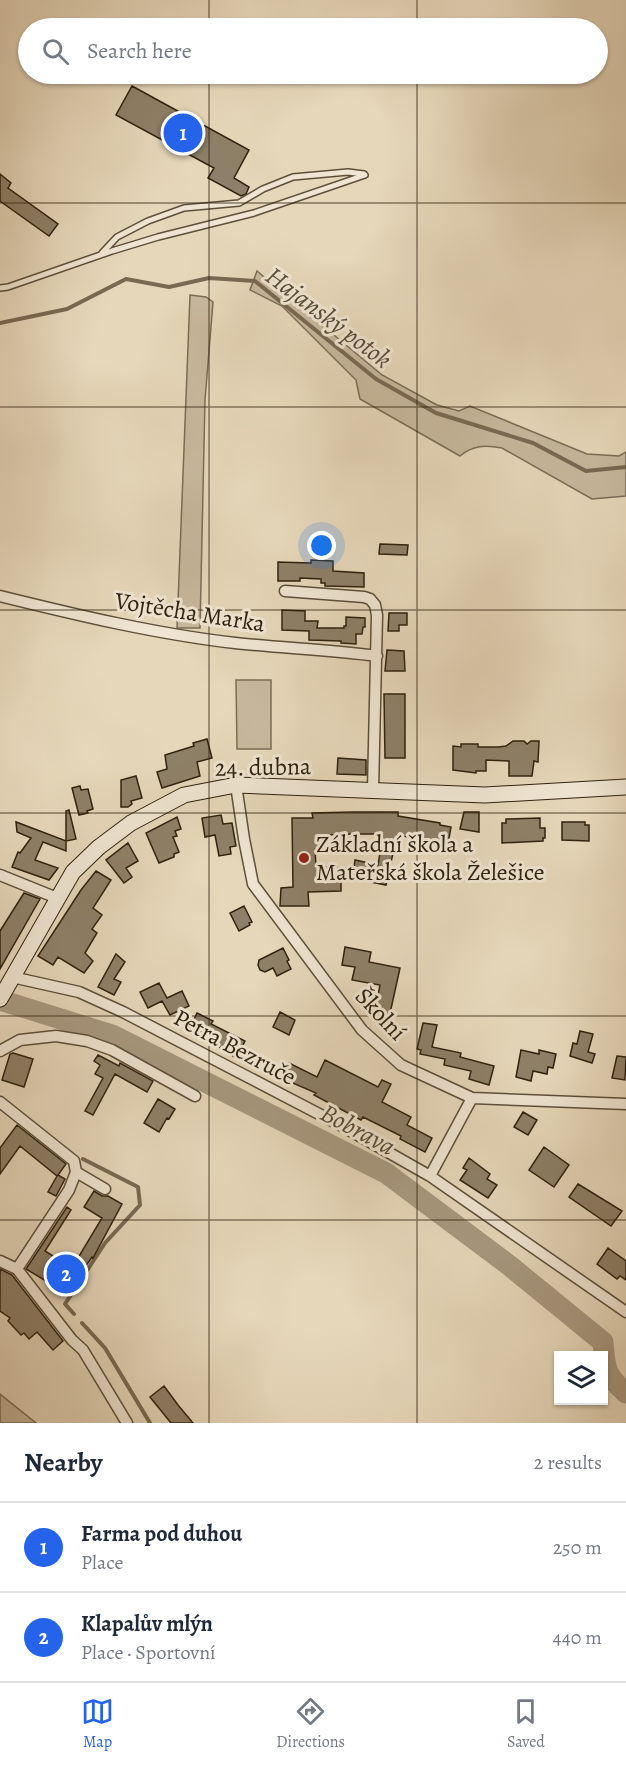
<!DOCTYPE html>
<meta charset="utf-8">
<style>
:root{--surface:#fff;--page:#f6f6f7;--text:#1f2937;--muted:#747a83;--line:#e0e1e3;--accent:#2563eb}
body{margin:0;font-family:Alegreya,serif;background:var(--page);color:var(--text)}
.controls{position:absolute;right:18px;bottom:18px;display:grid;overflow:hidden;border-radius:0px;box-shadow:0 2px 4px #0004}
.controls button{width:54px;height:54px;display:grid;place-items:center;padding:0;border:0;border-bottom:2px solid var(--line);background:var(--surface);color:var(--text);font:30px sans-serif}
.you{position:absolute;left:322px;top:546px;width:21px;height:21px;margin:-15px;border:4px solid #fff;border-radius:50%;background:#1a73e8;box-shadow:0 0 0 9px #1a73e833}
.badge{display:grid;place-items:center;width:39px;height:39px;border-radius:50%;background:var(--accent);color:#fff;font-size:20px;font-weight:700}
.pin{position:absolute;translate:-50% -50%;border:3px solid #fff;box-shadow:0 2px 6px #0006}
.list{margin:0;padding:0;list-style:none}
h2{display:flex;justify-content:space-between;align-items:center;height:78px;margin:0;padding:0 24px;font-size:26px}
h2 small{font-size:20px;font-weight:400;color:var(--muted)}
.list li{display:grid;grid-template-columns:39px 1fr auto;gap:18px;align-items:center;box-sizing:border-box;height:90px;padding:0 24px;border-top:2px solid var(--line)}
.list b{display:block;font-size:22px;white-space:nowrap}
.list p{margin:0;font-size:20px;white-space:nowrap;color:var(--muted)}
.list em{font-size:20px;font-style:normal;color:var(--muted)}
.icon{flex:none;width:33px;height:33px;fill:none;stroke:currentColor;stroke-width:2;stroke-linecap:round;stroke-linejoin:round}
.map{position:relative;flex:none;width:626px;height:1423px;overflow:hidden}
.search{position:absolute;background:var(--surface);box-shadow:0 2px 4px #0004;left:18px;right:18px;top:18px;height:66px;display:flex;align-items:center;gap:15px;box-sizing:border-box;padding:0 21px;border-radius:33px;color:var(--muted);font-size:22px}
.sheet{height:258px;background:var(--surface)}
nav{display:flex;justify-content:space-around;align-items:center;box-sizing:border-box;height:84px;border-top:2px solid var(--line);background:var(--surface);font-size:16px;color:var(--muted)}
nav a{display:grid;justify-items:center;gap:3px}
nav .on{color:var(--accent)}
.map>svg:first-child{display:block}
</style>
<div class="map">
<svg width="626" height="1423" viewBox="0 0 626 1423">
<rect width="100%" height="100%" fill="#e6d7ba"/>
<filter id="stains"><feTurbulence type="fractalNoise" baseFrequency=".00333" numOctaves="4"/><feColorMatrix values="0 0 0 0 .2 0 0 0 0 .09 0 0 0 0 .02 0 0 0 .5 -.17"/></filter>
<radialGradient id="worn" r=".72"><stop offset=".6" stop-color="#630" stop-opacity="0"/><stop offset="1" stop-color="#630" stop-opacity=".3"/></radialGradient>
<path fill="#c7b89d" stroke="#7b6d56" stroke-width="1.5" d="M 257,271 L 382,375 L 437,405 L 459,411 L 470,406 L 587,454 L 619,456 L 626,452 L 626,496 L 592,499 L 502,448 C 485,445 473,445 460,456 L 360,399 L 356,380 L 282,306 L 250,290 Z
M 190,295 L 206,297 L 213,302 L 205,400 L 200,628 L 177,628 Z
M 236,680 L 271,680 L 271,749 L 237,749 Z
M 0,1394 L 36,1423 L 0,1423 Z"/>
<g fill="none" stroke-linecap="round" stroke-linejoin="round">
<path stroke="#786953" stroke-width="4" d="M 0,323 L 67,309 L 126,279 L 169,287 L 209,278 L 255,281 L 376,379 L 436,413 L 533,443 L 586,471 L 626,467
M 74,1314 L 65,1304 L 105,1243 L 140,1205 L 138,1187 L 83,1159
M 82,1323 L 105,1348 L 150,1423"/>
<path stroke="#a89980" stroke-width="21" d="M 0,1000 L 112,1035 L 386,1173 L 510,1266 L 603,1342 C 605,1368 605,1375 626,1393"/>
</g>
<path fill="#8e8068" stroke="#2f220f" stroke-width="1.5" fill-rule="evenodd" d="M 132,86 L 249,150 L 234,178 L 249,187 L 246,194 L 241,196 L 208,178 L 214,168 L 116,115 Z
M 0,174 L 11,183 L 8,188 L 58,224 L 49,236 L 0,201 Z
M 380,544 L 408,545 L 407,555 L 379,554 Z
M 311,560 L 333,561 L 333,571 L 364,573 L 364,587 L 325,586 L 325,583 L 321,583 L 321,579 L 300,578 L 300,581 L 278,581 L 278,562 L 311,563 Z
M 282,610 L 305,611 L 305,621 L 318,621 L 317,628 L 344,628 L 344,626 L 346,626 L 346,617 L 365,618 L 365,627 L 363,627 L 362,634 L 356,634 L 356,644 L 341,643 L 341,641 L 309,640 L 309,631 L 282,630 Z
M 389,613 L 407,613 L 407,625 L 399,625 L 399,631 L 388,631 Z
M 387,650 L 404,651 L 405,671 L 385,671 Z
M 384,694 L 405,694 L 405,758 L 385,758 Z
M 207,739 L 212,758 L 197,762 L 200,776 L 162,788 L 157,772 L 167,769 L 165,755 L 194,746 L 193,743 Z
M 513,741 L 524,741 L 527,744 L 531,741 L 539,741 L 538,762 L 534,761 L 532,776 L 509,776 L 509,761 L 486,760 L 486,771 L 476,771 L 476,773 L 453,770 L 453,746 L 461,747 L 461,744 L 478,744 L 478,747 L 498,747 L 506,746 Z
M 338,758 L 366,760 L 366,775 L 337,774 Z
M 136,776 L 142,798 L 131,801 L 132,804 L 128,807 L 121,807 L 121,780 Z
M 80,786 L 81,790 L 88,789 L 93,809 L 87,811 L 88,813 L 79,815 L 72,788 Z
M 69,810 L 76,839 L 66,841 L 66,851 L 43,842 L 35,860 L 58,868 L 49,880 L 12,867 L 18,852 L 20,853 L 31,838 L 17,832 L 16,822 L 66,841 L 66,811 Z
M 353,812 L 398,812 L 398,816 L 440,823 L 440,825 L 451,827 L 448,844 L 397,835 L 386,885 L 341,876 L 341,891 L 308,892 L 309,906 L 280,906 L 281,888 L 293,887 L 292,818 L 313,818 L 312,813 ZM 354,834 L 383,834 L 378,865 L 355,860 L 354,868 L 316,867 L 315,849 L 327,849 L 327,835 Z
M 464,812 L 479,812 L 479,832 L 460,829 Z
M 221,815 L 223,824 L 232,823 L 236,846 L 230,847 L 231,854 L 219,856 L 215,835 L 205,837 L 202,818 Z
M 177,817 L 181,829 L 175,831 L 177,836 L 173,837 L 179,852 L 174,854 L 174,857 L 159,863 L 146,833 Z
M 540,818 L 540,828 L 545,828 L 545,838 L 543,838 L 543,841 L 502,843 L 502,823 L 506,823 L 506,819 Z
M 562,822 L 585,822 L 585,825 L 589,825 L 589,841 L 562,840 Z
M 128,843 L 138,861 L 126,868 L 132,877 L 124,883 L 106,860 Z
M 96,871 L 111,880 L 93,908 L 102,915 L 92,929 L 97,933 L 85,953 L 93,961 L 84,973 L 58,957 L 53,965 L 38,956 L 81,890 Z
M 24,893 L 40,899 L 0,969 L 0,931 Z
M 244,906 L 252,922 L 249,923 L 250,925 L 239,931 L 230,913 Z
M 345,947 L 371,952 L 369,962 L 400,968 L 389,1018 L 374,1015 L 380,985 L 352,980 L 355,967 L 342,965 Z
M 283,948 L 289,960 L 287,961 L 291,969 L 277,976 L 273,968 L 265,972 L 260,970 L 258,965 L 259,960 Z
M 116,954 L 125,962 L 114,979 L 121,982 L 114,995 L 98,987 Z
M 159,983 L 167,998 L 182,991 L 189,1006 L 170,1015 L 162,1001 L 148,1008 L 140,992 Z
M 280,1012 L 295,1020 L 289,1035 L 273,1027 Z
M 197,1013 L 213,1021 L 211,1024 L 245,1041 L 236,1058 L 216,1045 L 188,1032 Z
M 423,1023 L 437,1025 L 432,1047 L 461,1053 L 460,1057 L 494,1066 L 489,1085 L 469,1079 L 471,1071 L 444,1065 L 445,1059 L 420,1054 L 421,1050 L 417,1049 Z
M 580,1031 L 593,1034 L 588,1052 L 595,1054 L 592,1063 L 570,1056 L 573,1043 L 577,1044 Z
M 521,1050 L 539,1054 L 539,1050 L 556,1054 L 553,1068 L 548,1067 L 547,1074 L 533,1071 L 531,1081 L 516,1077 Z
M 13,1053 L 33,1059 L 24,1087 L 2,1080 L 10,1054 Z
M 98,1055 L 119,1066 L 120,1063 L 153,1081 L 147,1092 L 115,1074 L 93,1115 L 85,1111 L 103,1078 L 95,1074 L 100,1065 L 94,1061 Z
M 617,1056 L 626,1057 L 625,1080 L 612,1078 Z
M 325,1060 L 378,1087 L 382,1080 L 391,1084 L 382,1102 L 411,1117 L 407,1125 L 432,1138 L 425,1152 L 400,1139 L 401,1136 L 363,1117 L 361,1120 L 314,1095 L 316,1093 L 281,1078 L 289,1063 L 317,1077 Z
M 158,1099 L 175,1109 L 169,1119 L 167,1118 L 159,1132 L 144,1123 Z
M 523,1112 L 537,1120 L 528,1135 L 514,1127 Z
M 17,1125 L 66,1164 L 58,1175 L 65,1179 L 56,1196 L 48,1192 L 57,1176 L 20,1146 L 0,1174 L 0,1148 Z
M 544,1147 L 569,1165 L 554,1187 L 529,1170 Z
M 469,1158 L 490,1174 L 487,1179 L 497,1185 L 488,1198 L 460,1180 L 467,1170 L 463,1168 Z
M 578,1184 L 622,1211 L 611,1226 L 569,1197 Z
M 94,1191 L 102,1196 L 108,1196 L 122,1204 L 93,1258 L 92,1257 L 70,1289 L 50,1276 L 46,1281 L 26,1269 L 67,1207 L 71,1210 L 45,1251 L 72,1268 L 102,1218 L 84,1207 Z
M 608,1248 L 626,1261 L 626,1280 L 620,1276 L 617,1279 L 597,1264 Z
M 0,1269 L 12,1275 L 63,1341 L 53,1350 L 37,1332 L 29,1339 L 24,1333 L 21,1335 L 8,1321 L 10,1318 L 0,1311 Z
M 164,1386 L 178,1405 L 193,1423 L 171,1423 L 150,1397 Z"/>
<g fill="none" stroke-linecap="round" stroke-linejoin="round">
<g stroke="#5d4f3a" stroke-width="8">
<path id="service" d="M 102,253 L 117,237 L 148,221 L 184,208 L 239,203 L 263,189 L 293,177 L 348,172 L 364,174
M 0,288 L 8,287 L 112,251 L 158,237 L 254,213 L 365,175"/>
</g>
<g stroke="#5d4f3a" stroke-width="13">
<path id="minor" d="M 285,591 L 364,597 L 370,599 L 375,605 L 377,615 L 373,790
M 0,596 C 77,615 156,634 235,643 C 282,648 330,650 377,656
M 236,785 L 244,839 L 253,884 L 362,1030 L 401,1065 L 472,1098 L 626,1104
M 0,875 L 57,898
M 12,977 L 79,992 L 123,1012 L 342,1126 L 430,1176 L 626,1312
M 0,1051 L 20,1040 L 56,1036 L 87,1041 L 112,1050 L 195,1096
M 0,1102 L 74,1161 L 76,1172 L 69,1190 L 17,1269
M 76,1172 L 105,1189
M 430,1176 L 472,1098
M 0,1261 L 17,1269 L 72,1340 L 83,1350 L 127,1423"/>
</g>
<g stroke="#2f220f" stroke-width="17">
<path id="secondary" d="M 0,999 L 73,872 L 99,847 L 131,823 L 184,795 L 236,785 L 485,795 L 626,787"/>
</g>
<use href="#service" stroke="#efe5d2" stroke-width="5"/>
<use href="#minor" stroke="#efe5d2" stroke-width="10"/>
<use href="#secondary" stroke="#efe5d2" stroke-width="15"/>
</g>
<path fill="none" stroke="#2f220f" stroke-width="1.5" stroke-opacity="0.55" d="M 209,0 L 209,28M 417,0 L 417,28M 209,74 L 209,1423M 417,74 L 417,1423M 0,203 L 626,203M 0,407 L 626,407M 0,610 L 626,610M 0,813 L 626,813M 0,1016 L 626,1016M 0,1220 L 626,1220"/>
<circle fill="#8f2418" stroke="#efe5d2" stroke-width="2" cx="304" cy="858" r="6"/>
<g text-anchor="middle" stroke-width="6" stroke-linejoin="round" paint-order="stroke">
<g font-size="24" fill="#2f220f" stroke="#efe5d2">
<text transform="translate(190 612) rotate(9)" y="8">Vojtěcha Marka</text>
<text transform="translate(263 767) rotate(-1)" y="8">24. dubna</text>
<text transform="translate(381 1014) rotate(47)" y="8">Školní</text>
<text transform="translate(235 1047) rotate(28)" y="8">Petra Bezruče</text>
</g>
<g font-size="24" fill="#2f220f" stroke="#efe5d2" text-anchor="start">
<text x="316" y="852">Základní škola a<tspan x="316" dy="28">Mateřská škola Želešice</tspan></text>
</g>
<g font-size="26" font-style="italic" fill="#594c37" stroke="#efe5d2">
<text transform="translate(329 317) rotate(37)" y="9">Hajanský potok</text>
<text transform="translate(358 1129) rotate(28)" y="9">Bobrava</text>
</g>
</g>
<rect width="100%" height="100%" filter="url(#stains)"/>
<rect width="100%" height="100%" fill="url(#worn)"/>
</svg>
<div class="controls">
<button><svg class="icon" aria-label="layers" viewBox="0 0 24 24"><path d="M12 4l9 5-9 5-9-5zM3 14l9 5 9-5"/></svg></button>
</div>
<div class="you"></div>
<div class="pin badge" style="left:183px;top:133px">1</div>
<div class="pin badge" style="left:66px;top:1274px">2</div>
<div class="search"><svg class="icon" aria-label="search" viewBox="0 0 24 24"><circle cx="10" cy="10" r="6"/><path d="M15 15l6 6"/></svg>Search here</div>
</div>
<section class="sheet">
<h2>Nearby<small>2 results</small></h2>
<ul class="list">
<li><span class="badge">1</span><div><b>Farma pod duhou</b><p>Place</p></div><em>250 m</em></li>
<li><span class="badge">2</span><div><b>Klapalův mlýn</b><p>Place · Sportovní</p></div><em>440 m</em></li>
</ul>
</section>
<nav>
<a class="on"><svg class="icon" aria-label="map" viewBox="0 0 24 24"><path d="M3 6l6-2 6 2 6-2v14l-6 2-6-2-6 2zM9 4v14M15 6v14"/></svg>Map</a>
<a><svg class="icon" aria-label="directions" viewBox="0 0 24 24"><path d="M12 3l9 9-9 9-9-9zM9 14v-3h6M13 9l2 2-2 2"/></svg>Directions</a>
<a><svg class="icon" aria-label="saved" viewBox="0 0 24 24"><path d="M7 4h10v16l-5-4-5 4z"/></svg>Saved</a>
</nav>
